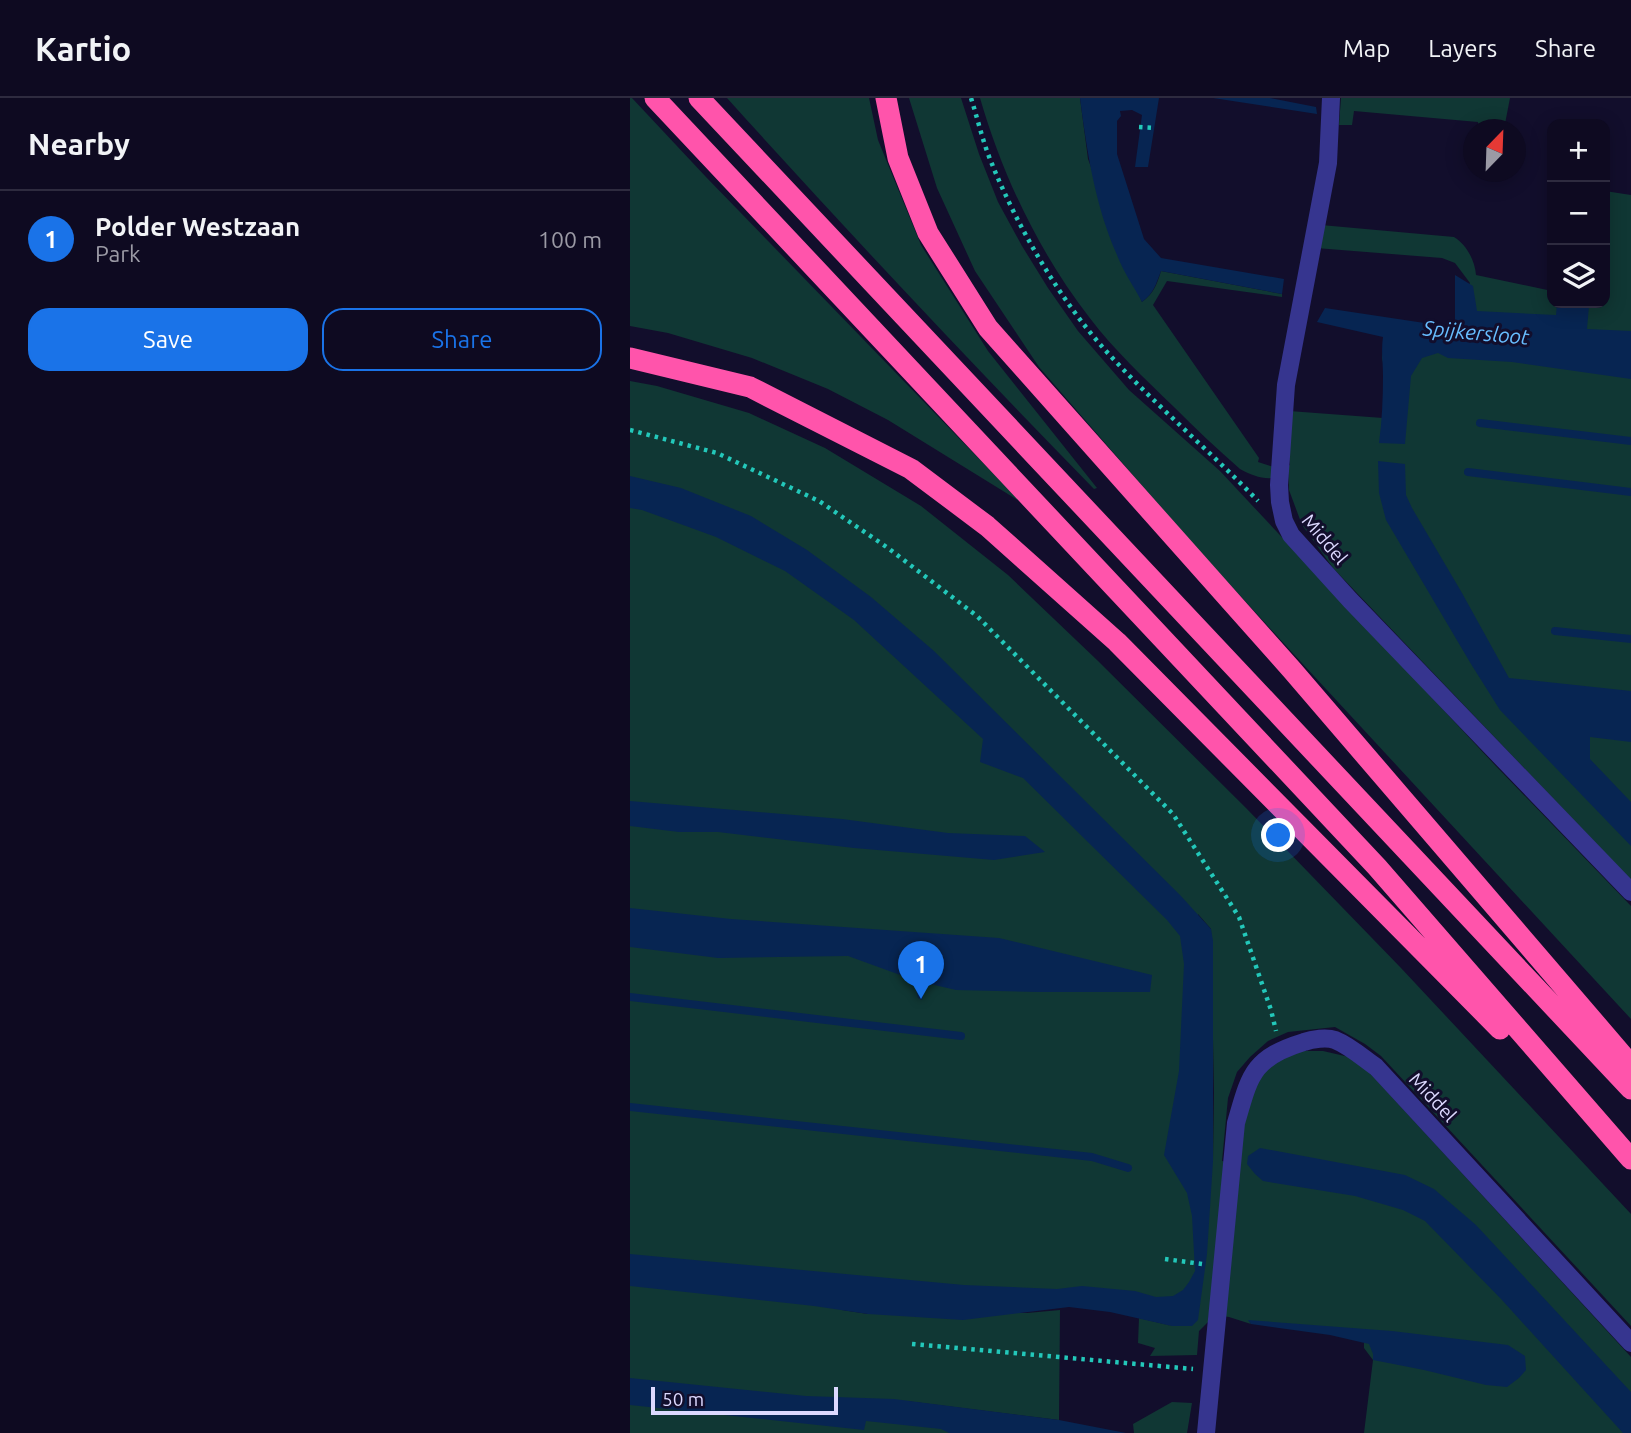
<!DOCTYPE html>
<meta charset="utf-8">
<style>
:root{--surface:#0e0a21;--page:#17132a;--text:#f1f3f6;--muted:#9b9aa5;--line:#2e2b3f;--accent:#1a73e8}
body{margin:0;font-family:Ubuntu,sans-serif;background:var(--page);color:var(--text)}
.controls{position:absolute;right:21px;top:21px;display:grid;overflow:hidden;border-radius:14px;box-shadow:0 4px 18px #0003}
.controls button{width:63px;height:63px;display:grid;place-items:center;padding:0;border:0;border-bottom:2px solid var(--line);background:var(--surface);color:var(--text);font:35px sans-serif}
.compass{position:absolute;left:833px;top:21px;width:63px;height:63px;border-radius:50%;background:var(--surface);box-shadow:0 4px 18px #0003;rotate:23deg}
.scale{position:absolute;left:21px;bottom:18px;width:187px;box-sizing:border-box;padding-left:7px;border:4px solid #dcd9ff;border-top:0;font-size:19px;line-height:24px;white-space:nowrap;color:#dcd9ff;-webkit-text-stroke:5px #120e2c;paint-order:stroke}
.you{position:absolute;left:649px;top:738px;width:24px;height:24px;margin:-18px;border:5px solid #fff;border-radius:50%;background:#1a73e8;box-shadow:0 0 0 10px #1a73e833}
.badge{display:grid;place-items:center;width:46px;height:46px;border-radius:50%;background:var(--accent);color:#fff;font-size:23px;font-weight:700}
.pin{position:absolute;translate:-50% -58px;filter:drop-shadow(0 2px 4px #0008)}
.pin::after{content:'';position:absolute;top:37px;width:24px;height:21px;background:inherit;clip-path:polygon(0 0,100% 0,50% 100%)}
.list{margin:0;padding:0;list-style:none}
h2{display:flex;justify-content:space-between;align-items:center;height:91px;margin:0;padding:0 28px;font-size:30px}
h2 small{font-size:23px;font-weight:400;color:var(--muted)}
.list li{display:grid;grid-template-columns:46px 1fr auto;gap:21px;align-items:center;box-sizing:border-box;height:98px;padding:0 28px;border-top:2px solid var(--line)}
.list b{display:block;font-size:26px;white-space:nowrap}
.list p{margin:0;font-size:23px;white-space:nowrap;color:var(--muted)}
.list em{font-size:23px;font-style:normal;color:var(--muted)}
.actions{display:flex;gap:14px;padding:21px 28px}
.actions a{flex:1;padding:16px 0;border:2px solid var(--accent);border-radius:21px;text-align:center;font-size:24px;color:var(--accent)}
.actions .main{background:var(--accent);color:#fff}
.icon{flex:none;width:38px;height:38px;fill:none;stroke:currentColor;stroke-width:2;stroke-linecap:round;stroke-linejoin:round}
.map{position:relative;flex:none;width:1001px;height:1335px;overflow:hidden}
header{display:flex;align-items:center;gap:42px;box-sizing:border-box;height:98px;padding:0 35px;background:var(--surface);border-bottom:2px solid var(--line)}
header strong{font-size:33px}
nav{display:flex;gap:38px;margin-inline-start:auto;font-size:24px}
main{display:flex}
aside{flex:1;background:var(--surface)}
.map>svg:first-child{display:block}
</style>
<header>
<strong>Kartio</strong>
<nav><a>Map</a><a>Layers</a><a>Share</a></nav>
</header>
<main>
<aside>
<h2>Nearby<small></small></h2>
<ul class="list">
<li><span class="badge">1</span><div><b>Polder Westzaan</b><p>Park</p></div><em>100 m</em></li>
</ul>
<div class="actions"><a class="main">Save</a><a>Share</a></div>
</aside>
<div class="map">
<svg width="1001" height="1335" viewBox="0 0 1001 1335">
<rect width="100%" height="100%" fill="#120e2c"/>
<path fill="#103734" fill-rule="evenodd" d="M 0,0 L 2,0 L 76,79 L 391,404 L 258,322 L 198,291 L 122,260 L 38,235 L 0,228 Z
M 97,0 L 239,0 L 248,42 L 291,147 L 358,253 L 467,390 L 464,391 C 339,263 217,133 97,0 Z
M 279,0 L 331,0 L 349,56 L 368,104 L 392,148 L 418,190 L 448,233 L 499,292 L 590,373 L 863,665 L 1001,808 L 1001,921 L 659,551 L 561,444 L 409,269 L 345,173 L 307,90 Z
M 350,0 L 450,0 L 458,61 L 512,204 C 524,195 527,186 531,173 L 652,196 L 652,199 L 537,183 L 523,207 L 629,360 L 628,364 L 644,369 L 643,380 C 631,381 621,377 610,371 C 587,351 565,330 544,309 C 514,280 484,252 459,219 C 409,154 373,79 350,0 Z
M 711,0 L 880,0 L 874,31 L 849,32 L 848,24 L 724,13 L 722,27 L 709,27 Z
M 975,93 L 1001,97 L 1001,782 L 703,470 L 672,427 L 659,392 L 658,368 L 660,367 L 657,340 L 659,313 L 753,320 L 754,270 L 752,260 L 756,230 L 827,232 L 836,191 L 840,185 L 825,165 L 812,160 L 686,150 L 691,127 L 824,139 C 837,147 845,163 846,177 L 922,193 L 922,205 L 975,205 Z
M 0,283 L 27,288 L 119,315 L 195,350 L 291,408 L 378,477 L 467,562 L 616,710 L 771,870 L 1001,1116 L 1001,1228 L 751,958 L 735,946 L 705,929 L 658,934 L 638,943 L 620,959 L 607,974 L 598,1000 L 592,1063 L 607,1065 L 613,1012 L 634,972 L 651,960 L 673,953 L 693,953 L 719,959 L 737,972 L 1001,1259 L 1001,1335 L 734,1335 L 743,1262 L 734,1250 L 734,1244 L 687,1231 L 619,1223 L 621,1226 L 599,1219 L 579,1216 L 578,1224 L 569,1233 L 567,1257 L 520,1258 L 525,1250 L 508,1245 L 509,1220 L 542,1228 L 433,1198 L 212,1212 L 238,1216 L 397,1215 L 430,1212 L 429,1322 L 276,1303 L 388,1335 L 0,1335 ZM 568,816 L 581,831 L 584,995 L 583,1062 Z
M 542,1304 L 562,1305 L 557,1335 L 504,1335 L 503,1326 Z"/>
<path fill="#072552" d="M 450,0 L 529,0 L 518,69 L 505,69 L 512,17 L 502,12 L 490,13 L 491,18 L 487,23 L 487,56 L 514,141 L 531,160 L 654,181 L 652,196 L 531,173 C 526,186 524,195 512,204 C 504,189 493,173 487,157 C 465,107 457,54 450,0 Z
M 583,0 L 640,0 L 686,9 L 687,16 Z
M 825,177 L 843,188 L 847,213 L 926,217 L 927,205 L 959,208 L 957,231 L 1001,233 L 1001,281 L 882,264 L 818,260 L 808,255 L 792,260 L 781,278 L 775,346 L 749,345 C 752,323 753,300 753,278 C 753,265 751,252 753,239 L 687,224 L 695,210 L 821,229 L 825,226 Z
M 748,363 L 775,366 L 776,397 L 782,410 L 832,495 L 879,580 L 1001,593 L 1001,644 L 960,639 L 960,661 L 1001,704 L 1001,748 L 870,612 L 841,566 L 756,422 L 749,395 Z
M 0,378 L 51,390 L 121,418 L 177,452 L 241,499 L 304,553 L 550,797 L 581,831 L 583,843 L 583,1063 L 577,1156 L 568,1222 L 562,1228 L 542,1228 L 480,1214 L 439,1209 L 333,1222 L 238,1216 L 184,1208 L 0,1188 L 0,1156 L 334,1187 L 427,1191 L 452,1188 L 505,1193 L 526,1199 L 543,1198 L 553,1192 L 559,1184 L 565,1173 L 562,1118 L 557,1095 L 534,1057 L 549,973 L 554,866 L 550,838 L 537,822 L 393,680 L 350,664 L 353,641 L 224,522 L 155,473 L 86,439 L 12,412 L 0,410 Z
M 0,703 L 212,721 L 318,735 L 395,738 L 415,754 L 364,762 L 224,750 L 88,734 L 49,734 L 0,728 Z
M 0,810 L 101,821 L 369,840 L 522,877 L 520,894 L 408,894 L 326,892 L 296,885 L 292,902 L 288,900 L 284,882 L 218,858 L 88,860 L 0,849 Z
M 630,1050 L 775,1077 L 804,1091 L 846,1127 L 1001,1294 L 1001,1335 L 993,1335 L 872,1202 L 795,1123 L 773,1112 L 725,1098 L 633,1083 L 625,1076 L 617,1066 L 618,1058 Z
M 618,1222 L 762,1233 L 878,1247 L 895,1258 L 896,1272 L 889,1280 L 877,1289 L 856,1287 L 794,1272 L 743,1262 L 743,1256 L 739,1246 L 700,1237 L 621,1226 Z
M 0,1280 L 176,1298 L 264,1301 L 429,1322 L 496,1335 L 319,1335 L 311,1331 L 236,1323 L 234,1332 L 0,1307 Z"/>
<g fill="none" stroke-linecap="round" stroke-linejoin="round">
<path stroke="#072552" stroke-width="8" d="M 850,325 L 1001,343
M 838,374 L 1001,394
M 925,533 L 1001,541
M 0,899 L 331,938
M 0,1009 L 462,1059 L 498,1070"/>
<path stroke="#23c8ba" stroke-width="4.5" stroke-dasharray="3.5 5" stroke-linecap="butt" d="M 341,0 C 348,22 353,45 362,66 C 388,130 430,202 476,253 C 524,306 579,352 628,403
M 509,29 L 525,30
M 0,332 L 87,355 L 189,403 L 258,450 L 347,518 L 543,716 L 609,819 L 641,912 L 646,933
M 535,1161 L 572,1166
M 282,1246 L 563,1271"/>
<path stroke="#36358f" stroke-width="18" d="M 701,0 L 698,65 L 656,287 L 649,387 L 650,404 L 654,423 L 661,437 L 720,502 L 1001,794
M 576,1335 L 606,1025 C 620,977 622,960 674,944 C 682,941 697,939 705,942 C 720,948 733,960 746,969 L 1001,1245"/>
<path stroke="#ff54ab" stroke-width="21" d="M 25,0 L 747,769 L 1001,1061
M 69,0 L 1001,991
M 256,0 L 268,60 L 298,135 L 358,230 L 662,572 L 1001,967
M 0,260 L 120,289 L 281,371 L 357,428 L 487,544 L 870,931"/>
</g>
<g text-anchor="middle" stroke-width="6" stroke-linejoin="round" paint-order="stroke">
<g font-size="19" fill="#dcd9ff" stroke="#120e2c">
<text transform="translate(695 441) rotate(50)" y="7">Middel</text>
<text transform="translate(803 999) rotate(47)" y="7">Middel</text>
</g>
<g font-size="21" font-style="italic" fill="#67bdff" stroke="#120e2c">
<text transform="translate(846 235) rotate(5)" y="7">Spijkersloot</text>
</g>
</g>
</svg>
<div class="controls">
<button>+</button>
<button>−</button>
<button><svg class="icon" aria-label="layers" viewBox="0 0 24 24"><path d="M12 4l9 5-9 5-9-5zM3 14l9 5 9-5"/></svg></button>
</div>
<svg class="compass" viewBox="-18 -18 36 36"><path d="M0-13l5 13h-10z" fill="#e53935"/><path d="M0 13l5-13h-10z" fill="#9b9aa5"/></svg>
<div class="scale">50 m</div>
<div class="you"></div>
<div class="pin badge" style="left:291px;top:901px">1</div>
</div>
</main>
